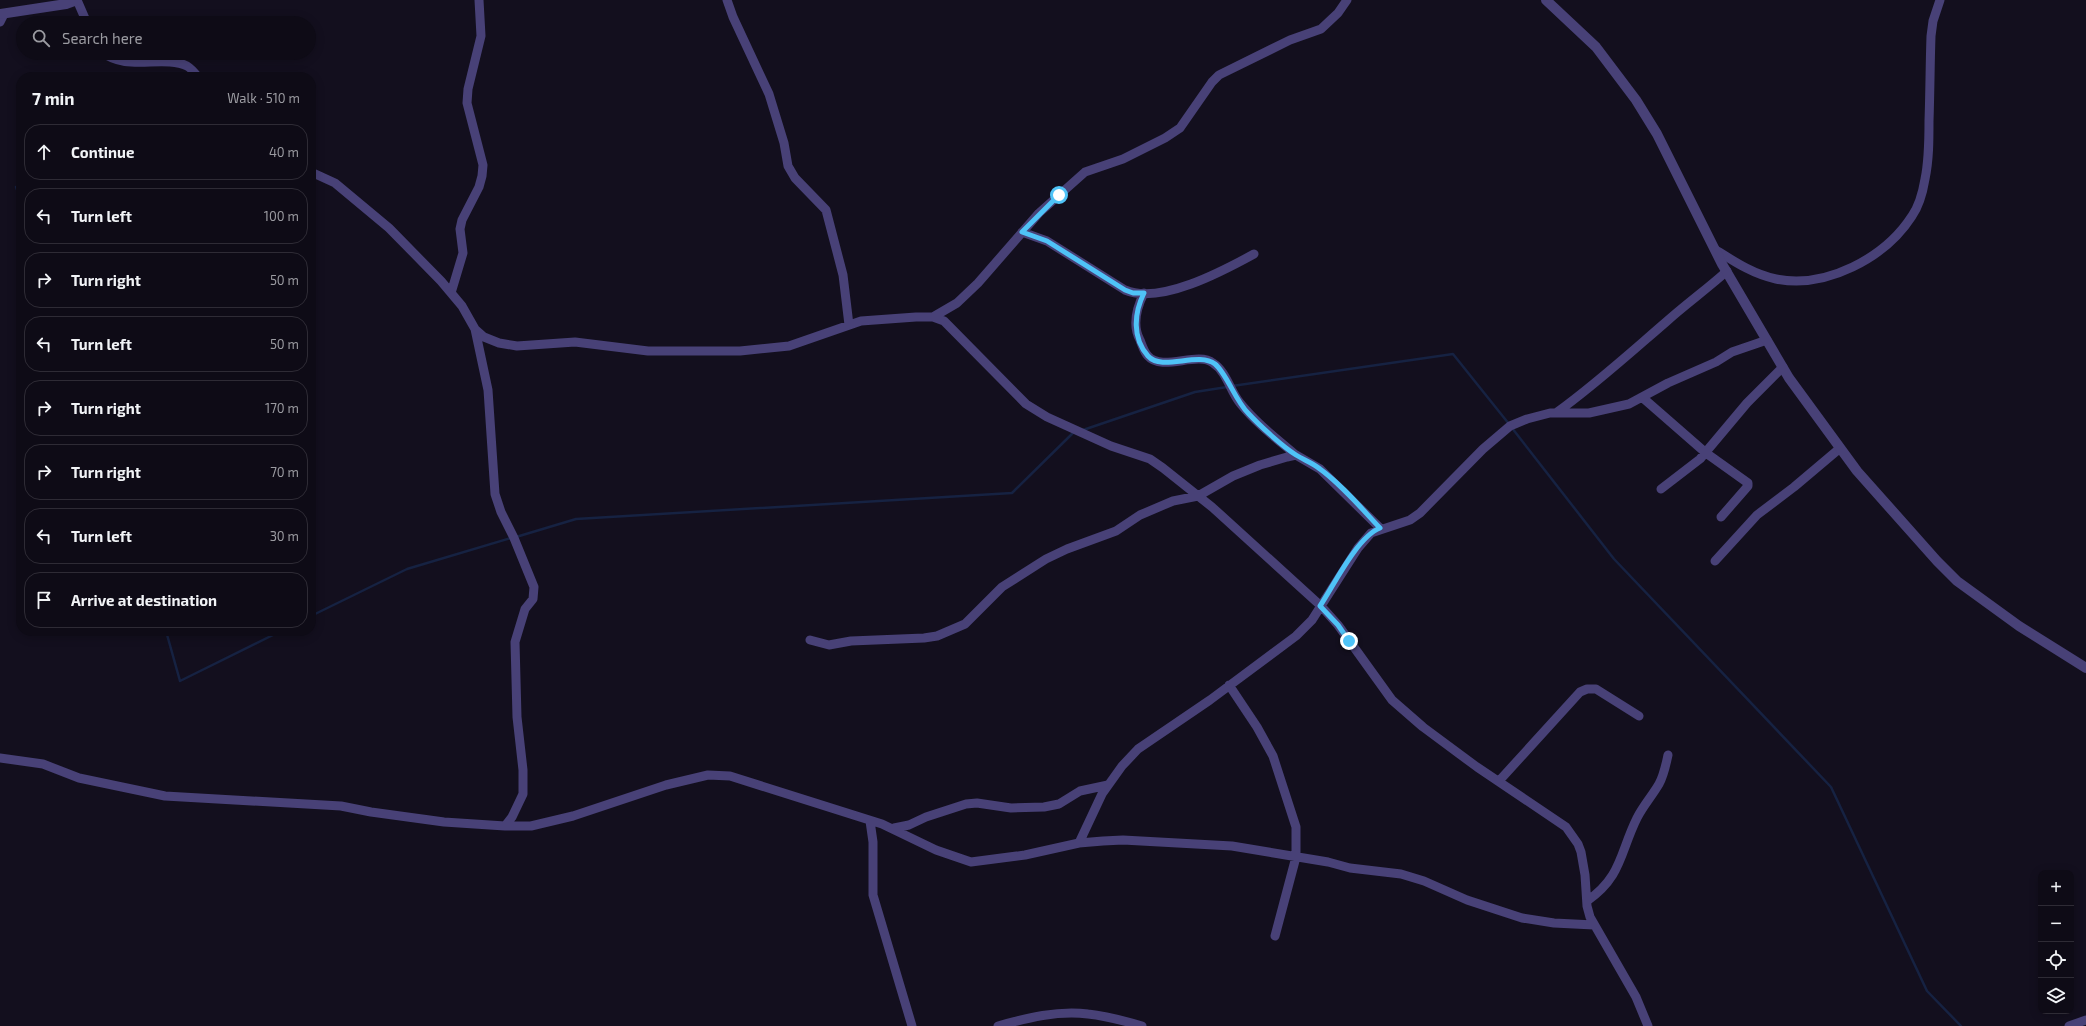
<!DOCTYPE html>
<meta charset="utf-8">
<style>
:root{--surface:#0e0b16;--page:#17141f;--text:#f1f3f6;--muted:#9b9ba1;--line:#2e2b35}
body{margin:0;font-family:"Exo 2",sans-serif;background:var(--page);color:var(--text)}
.controls{position:absolute;right:12px;bottom:12px;display:grid;overflow:hidden;border-radius:8px;box-shadow:0 2px 10px #0003}
.controls button{width:36px;height:36px;display:grid;place-items:center;padding:0;border:0;border-bottom:1px solid var(--line);background:var(--surface);color:var(--text);font:20px sans-serif}
.stop{position:absolute;width:12px;height:12px;margin:-9px;border:3px solid #4fc3f7;border-radius:50%;background:#fff}
.stop.end{background:#4fc3f7;border-color:#fff;box-shadow:0 1px 4px #0008}
.list{margin:0;padding:0;list-style:none}
h2{display:flex;justify-content:space-between;align-items:center;height:52px;margin:0;padding:0 16px;font-size:17px}
h2 small{font-size:13px;font-weight:400;color:var(--muted)}
.list li{display:grid;grid-template-columns:26px 1fr auto;gap:12px;align-items:center;box-sizing:border-box;height:56px;margin:0 8px 8px;padding:0 8px;border:1px solid var(--line);border-radius:16px}
.list b{display:block;font-size:15px;white-space:nowrap}
.list em{font-size:13px;font-style:normal;color:var(--muted)}
.icon{flex:none;width:22px;height:22px;fill:none;stroke:currentColor;stroke-width:2;stroke-linecap:round;stroke-linejoin:round}
.map{position:relative;flex:none;width:2086px;height:1026px;overflow:hidden}
.search{position:absolute;background:var(--surface);box-shadow:0 2px 10px #0003;left:16px;top:16px;width:300px;height:44px;display:flex;align-items:center;gap:10px;box-sizing:border-box;padding:0 14px;border-radius:22px;color:var(--muted);font-size:15px}
.panel{position:absolute;background:var(--surface);box-shadow:0 2px 10px #0003;left:16px;top:72px;width:300px;height:564px;border-radius:16px}
.map>svg:first-child{display:block}
</style>
<div class="map">
<svg width="2086" height="1026" viewBox="0 0 2086 1026">
<rect width="100%" height="100%" fill="#130f1e"/>
<g fill="none" stroke-linecap="round" stroke-linejoin="round">
<path stroke="#162242" stroke-width="2.5" d="M 16,187 L 21,200
M 1232,386 L 1453,354 L 1509,424
M 1512,428 L 1614,559 L 1831,787 L 1927,991 L 1961,1026
M 1083,430 L 1195,392 L 1227,387
M 516,537 L 576,519 L 1012,493 L 1074,432
M 311,616 L 407,569 L 511,538
M 166,631 L 180,681 L 281,631"/>
<path stroke="#484177" stroke-width="9" d="M 77,0 L 87,23
M 727,0 L 733,17 L 769,94 L 784,143 L 788,166 L 795,178 L 826,210 L 843,275 L 849,325
M 0,22 L 4,14
M 104,53 C 124,71 165,55 187,66 C 192,69 195,73 198,77
M 311,172 L 335,183 L 389,228 L 441,281 L 462,306 L 475,329 L 484,337 L 499,343 L 517,346 L 575,342 L 648,351 L 740,351 L 789,346 L 861,321 L 916,317 L 933,317 L 944,321 L 1026,404 L 1047,417 L 1111,446 L 1150,459 L 1163,468 L 1212,507 L 1321,606 L 1338,625 L 1392,700 L 1423,727 L 1477,767 L 1566,827 L 1578,844 L 1581,852 L 1585,875 L 1587,906 L 1590,917 L 1636,997 L 1648,1026
M 1022,232 L 1047,241 L 1125,290 C 1160,305 1223,271 1254,254
M 1716,250 C 1735,262 1753,274 1776,279 C 1826,289 1885,258 1912,216 C 1919,206 1923,191 1925,179 C 1929,160 1929,141 1929,121 C 1930,93 1930,65 1931,36 L 1933,21 L 1940,0
M 451,293 L 463,253 L 460,229 L 462,220 L 479,187 L 482,176 L 483,165 L 467,103 L 468,89 L 481,36 L 479,0
M 1144,293 C 1137,307 1132,325 1140,340 C 1142,345 1144,352 1148,356 C 1162,372 1197,351 1213,363 C 1227,372 1230,391 1240,403 C 1256,423 1277,439 1296,455
M 933,317 L 957,303 L 978,283 L 1039,213 L 1085,172 L 1123,159 L 1165,138 L 1180,128 L 1212,82 L 1219,75 L 1290,40 L 1321,29 L 1338,13 L 1347,0
M 475,329 L 488,390 L 495,494 L 501,512 L 514,538 L 534,587 L 533,599 L 525,609 L 515,642 L 517,717 L 523,770 L 523,794 L 512,817 L 505,826
M 1643,398 L 1706,453 L 1748,483 L 1748,486 L 1721,517
M 1556,413 C 1595,385 1630,353 1666,322 C 1686,304 1707,289 1727,271
M 1661,489 L 1700,459 L 1747,403 L 1783,367
M 1715,561 L 1757,515 L 1794,487 L 1839,449
M 810,640 L 829,645 L 851,641 L 924,638 L 937,636 L 965,624 L 1002,587 L 1046,559 L 1067,549 L 1116,531 L 1140,515 L 1173,501 L 1198,496 L 1233,476 L 1260,465 L 1287,457 L 1296,455 L 1320,469 L 1380,528
M 1229,685 L 1257,727 L 1273,756 L 1296,827 L 1296,857 L 1275,936
M 0,758 L 43,764 L 79,778 L 165,796 L 341,806 L 371,812 L 444,822 L 505,826 L 531,826 L 573,816 L 666,785 L 708,775 L 730,776 L 882,824 L 936,850 L 971,862 L 1025,855 L 1079,843 L 1103,841 L 1123,840 L 1232,846 L 1328,862 L 1350,868 L 1401,874 L 1424,881 L 1467,900 L 1522,918 L 1554,923 L 1594,925
M 1499,781 L 1580,692 L 1587,689 L 1596,689 L 1639,716
M 870,821 L 873,842 L 873,895 L 912,1026
M 894,828 L 909,825 L 926,817 L 966,804 L 977,803 L 1011,808 L 1044,807 L 1059,804 L 1080,791 L 1108,785
M 1079,843 L 1102,794 L 1122,766 L 1138,749 L 1210,700 L 1296,636 L 1312,620 L 1358,548 L 1371,533 L 1410,520 L 1420,513 L 1483,449 L 1510,426 L 1527,419 L 1550,413 L 1589,413 L 1629,404 L 1668,383 L 1716,362 L 1732,352 L 1767,340
M 1587,901 C 1622,877 1620,852 1637,818 C 1643,806 1652,796 1659,784 C 1664,775 1666,764 1668,755
M 998,1026 C 1027,1018 1058,1010 1088,1014 C 1107,1016 1125,1021 1142,1026
M 2069,1026 L 2086,1020"/>
<path stroke="#484177" stroke-width="10" d="M 1546,0 L 1596,47 L 1636,100 L 1657,134 L 1722,264 L 1789,378 L 1857,471 L 1937,561 L 1957,581 L 2019,626 L 2086,668
M 0,14 L 66,4 L 77,0"/>
</g>
<g fill="none" stroke-linecap="round" stroke-linejoin="round">
<path stroke="#4fc3f7" stroke-width="5" d="M 1059,195 L 1022,232 L 1047,241 L 1125,290 L 1133,293 L 1144,293 C 1134,313 1132,338 1148,356 C 1162,372 1198,351 1215,364 C 1227,374 1235,400 1248,413 C 1260,426 1282,446 1296,455 C 1304,460 1313,463 1320,469 C 1342,485 1361,508 1380,528 C 1357,537 1334,585 1320,606 L 1338,625 L 1349,641"/>
</g>
</svg>
<div class="controls">
<button>+</button>
<button>−</button>
<button><svg class="icon" aria-label="locate" viewBox="0 0 24 24"><circle cx="12" cy="12" r="6"/><path d="M12 2v4M12 18v4M2 12h4M18 12h4"/></svg></button>
<button><svg class="icon" aria-label="layers" viewBox="0 0 24 24"><path d="M12 4l9 5-9 5-9-5zM3 14l9 5 9-5"/></svg></button>
</div>
<div class="stop" style="left:1059px;top:195px"></div>
<div class="stop end" style="left:1349px;top:641px"></div>
<div class="search"><svg class="icon" aria-label="search" viewBox="0 0 24 24"><circle cx="10" cy="10" r="6"/><path d="M15 15l6 6"/></svg>Search here</div>
<section class="panel">
<h2>7 min<small>Walk · 510 m</small></h2>
<ul class="list">
<li><svg class="icon" aria-label="ahead" viewBox="0 0 24 24"><path d="M12 20V5M6 11l6-6 6 6"/></svg><div><b>Continue</b></div><em>40 m</em></li>
<li><svg class="icon" aria-label="left" viewBox="0 0 24 24"><path d="M17 20v-9H6M10 6l-5 5 5 5"/></svg><div><b>Turn left</b></div><em>100 m</em></li>
<li><svg class="icon" aria-label="right" viewBox="0 0 24 24"><path d="M7 20v-9h11M14 6l5 5-5 5"/></svg><div><b>Turn right</b></div><em>50 m</em></li>
<li><svg class="icon" aria-label="left" viewBox="0 0 24 24"><path d="M17 20v-9H6M10 6l-5 5 5 5"/></svg><div><b>Turn left</b></div><em>50 m</em></li>
<li><svg class="icon" aria-label="right" viewBox="0 0 24 24"><path d="M7 20v-9h11M14 6l5 5-5 5"/></svg><div><b>Turn right</b></div><em>170 m</em></li>
<li><svg class="icon" aria-label="right" viewBox="0 0 24 24"><path d="M7 20v-9h11M14 6l5 5-5 5"/></svg><div><b>Turn right</b></div><em>70 m</em></li>
<li><svg class="icon" aria-label="left" viewBox="0 0 24 24"><path d="M17 20v-9H6M10 6l-5 5 5 5"/></svg><div><b>Turn left</b></div><em>30 m</em></li>
<li><svg class="icon" aria-label="arrive" viewBox="0 0 24 24"><path d="M6 21V4h12l-3 4 3 4H6"/></svg><div><b>Arrive at destination</b></div></li>
</ul>
</section>
</div>
